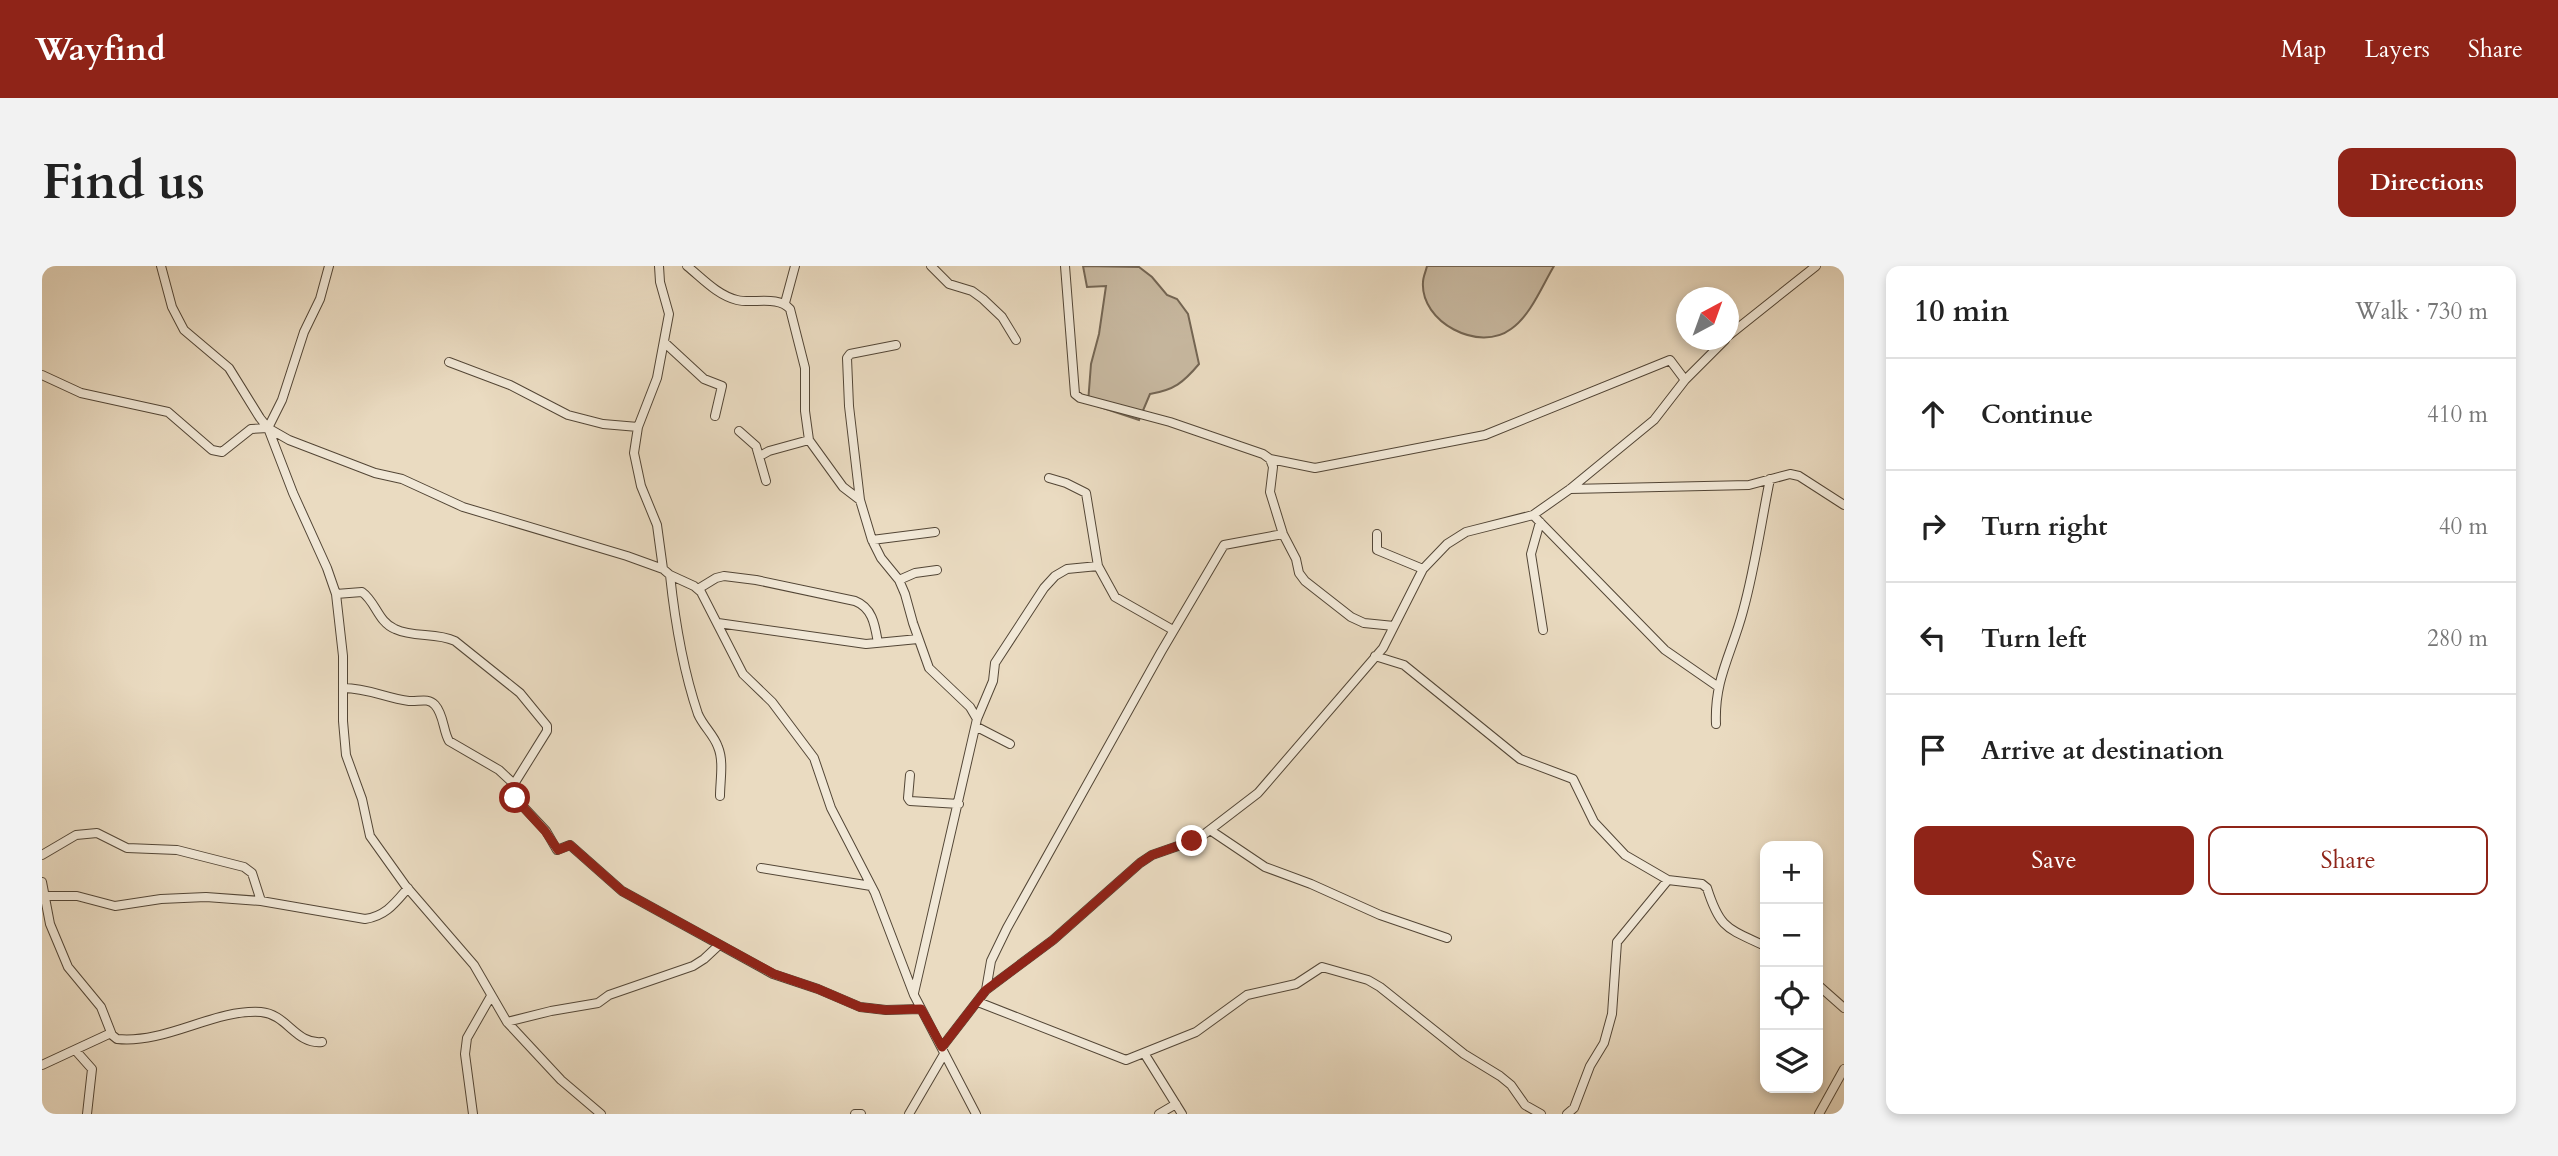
<!DOCTYPE html>
<meta charset="utf-8">
<style>
:root{--surface:#fff;--page:#f2f2f2;--text:#222;--muted:#767676;--line:#e0e0e0;--accent:#8f2418}
body{margin:0;font-family:Cardo,serif;background:var(--page);color:var(--text)}
.controls{position:absolute;right:21px;bottom:21px;display:grid;overflow:hidden;border-radius:14px;box-shadow:0 4px 10px #0003}
.controls button{width:63px;height:63px;display:grid;place-items:center;padding:0;border:0;border-bottom:2px solid var(--line);background:var(--surface);color:var(--text);font:35px sans-serif}
.compass{position:absolute;left:1634px;top:21px;width:63px;height:63px;border-radius:50%;background:var(--surface);box-shadow:0 4px 10px #0003;rotate:41deg}
.stop{position:absolute;width:21px;height:21px;margin:-16px;border:5px solid #8f2418;border-radius:50%;background:#fff}
.stop.end{background:#8f2418;border-color:#fff;box-shadow:0 2px 7px #0008}
.list{margin:0;padding:0;list-style:none}
h2{display:flex;justify-content:space-between;align-items:center;height:91px;margin:0;padding:0 28px;font-size:30px}
h2 small{font-size:23px;font-weight:400;color:var(--muted)}
.list li{display:grid;grid-template-columns:46px 1fr auto;gap:21px;align-items:center;box-sizing:border-box;height:112px;padding:0 28px;border-top:2px solid var(--line)}
.list b{display:block;font-size:26px;white-space:nowrap}
.list em{font-size:23px;font-style:normal;color:var(--muted)}
.actions{display:flex;gap:14px;padding:21px 28px}
.actions a{flex:1;padding:16px 0;border:2px solid var(--accent);border-radius:14px;text-align:center;font-size:24px;color:var(--accent)}
.actions .main{background:var(--accent);color:#fff}
.icon{flex:none;width:38px;height:38px;fill:none;stroke:currentColor;stroke-width:2;stroke-linecap:round;stroke-linejoin:round}
.map{position:relative;flex:none;width:1802px;height:848px;overflow:hidden;border-radius:14px}
header{display:flex;align-items:center;gap:42px;box-sizing:border-box;height:98px;padding:0 35px;background:var(--accent);color:#fff}
header strong{font-size:33px}
nav{display:flex;gap:38px;margin-inline-start:auto;font-size:24px}
.intro{display:flex;align-items:center;justify-content:space-between;box-sizing:border-box;height:168px;padding:0 42px}
h1{margin:0;font-size:49px}
.button{padding:18px 32px;border-radius:14px;background:var(--accent);color:#fff;font-size:24px;font-weight:700}
main{display:flex;gap:42px;padding:0 42px}
aside{flex:1;background:var(--surface);border-radius:14px;box-shadow:0 4px 10px #0003}
.map>svg:first-child{display:block}
</style>
<header>
<strong>Wayfind</strong>
<nav><a>Map</a><a>Layers</a><a>Share</a></nav>
</header>
<div class="intro"><h1>Find us</h1><a class="button">Directions</a></div>
<main>
<div class="map">
<svg width="1802" height="848" viewBox="0 0 1802 848">
<rect width="100%" height="100%" fill="#eadbc1"/>
<filter id="stains"><feTurbulence type="fractalNoise" baseFrequency=".00286" numOctaves="4"/><feColorMatrix values="0 0 0 0 .2 0 0 0 0 .09 0 0 0 0 .02 0 0 0 .5 -.17"/></filter>
<radialGradient id="worn" r=".72"><stop offset=".6" stop-color="#630" stop-opacity="0"/><stop offset="1" stop-color="#630" stop-opacity=".3"/></radialGradient>
<path fill="#c8b9a1" stroke="#746654" stroke-width="2" d="M 1041,0 L 1097,1 L 1110,11 L 1125,29 L 1135,33 L 1146,48 L 1157,98 C 1141,117 1132,124 1108,128 L 1097,154 L 1046,137 L 1049,98 L 1057,68 L 1064,20 L 1045,21 Z
M 1385,0 L 1512,0 C 1500,20 1489,49 1469,63 C 1437,87 1378,56 1381,16 C 1381,11 1384,5 1385,0 Z"/>
<g fill="none" stroke-linecap="round" stroke-linejoin="round">
<g stroke="#534636" stroke-width="10">
<path id="street" d="M 119,0 L 130,41 L 142,64 L 187,102 L 218,152 L 226,162 L 247,174 L 333,207 L 360,213 L 421,241 L 585,290 L 621,303 L 628,309 L 652,320 L 659,326 L 701,408 L 730,436 L 772,492 L 789,542 L 833,627 L 872,729 L 934,848
M 287,0 L 278,33 L 262,66 L 240,134 L 226,162 L 251,227 L 285,302 L 294,328 L 301,390 L 301,455 L 304,489 L 320,533 L 328,570 L 363,619 L 432,699 L 465,756 L 519,814 L 559,848
M 617,0 L 618,16 L 627,48 L 615,112 L 596,161 L 592,187 L 599,220 L 615,259 L 621,303
M 645,0 C 660,12 675,29 695,34 C 711,38 736,29 748,43 L 763,102 L 763,145 L 767,174 L 801,221 L 818,234 L 830,274 L 839,292 L 857,314 L 863,328 L 871,357 L 887,402 L 928,441 L 935,453 L 872,727
M 889,0 L 907,18 L 930,25 L 941,33 L 960,51 L 974,74
M 1023,0 L 1033,128 L 1038,132 L 1128,156 L 1221,188 L 1228,193 L 1231,201 L 1228,226 L 1241,268 L 1254,293 L 1257,307 L 1263,315 L 1309,351 L 1322,357 L 1352,360
M 743,37 L 753,0
M 1686,70 L 1774,0
M 623,77 L 662,113 L 680,120 L 673,150
M 407,96 L 468,119 L 526,149 L 561,158 L 596,161
M 0,109 L 39,127 L 126,146 L 170,184 L 180,186 L 209,163 L 226,162
M 697,165 L 714,180 L 724,215
M 718,190 L 727,185 L 767,174
M 1228,193 L 1273,202 L 1443,169 L 1628,94 L 1643,114
M 1007,212 L 1024,217 L 1044,227 L 1056,300 L 1073,331 L 1131,364
M 1528,223 L 1707,219 L 1748,208 L 1757,210 L 1802,239
M 818,234 L 807,140 L 805,92 L 808,88 L 854,79
M 1491,249 L 1623,384 L 1675,420
M 1498,256 L 1489,288 L 1501,364
M 1335,268 L 1335,284 L 1381,303
M 830,274 L 893,266
M 628,309 C 633,356 641,404 656,448 C 661,460 672,469 676,481 C 682,495 678,515 678,530
M 857,314 L 873,307 L 895,304
M 656,323 L 674,312 L 682,310 L 714,314 L 813,335 C 831,342 833,360 836,377
M 294,328 L 320,326 C 334,336 336,356 353,363 C 372,372 394,366 413,375 L 478,427 L 505,460 L 505,465 L 472,518
M 676,357 L 824,378 L 876,373
M 1333,390 L 1362,399 L 1478,493 L 1531,513 L 1552,556 L 1583,589 L 1626,614 L 1660,618 L 1665,622 C 1678,663 1685,662 1723,680
M 302,422 C 325,422 344,432 367,435 C 376,436 386,431 393,439 C 402,449 401,465 407,475 L 457,504 L 472,518 L 473,532 L 504,565 L 515,584 L 528,579 L 580,625 L 731,708 L 776,723 L 818,741 L 844,744 L 879,743
M 935,453 L 951,415 L 953,397 L 1002,322 L 1013,310 L 1025,303 L 1056,300
M 1674,458 C 1672,413 1690,387 1701,345 C 1713,302 1719,257 1728,213
M 935,461 L 968,478
M 868,509 L 866,532 L 868,535 L 917,538
M 1168,564 L 1223,601 L 1269,618 L 1338,649 L 1405,672
M 0,589 L 34,569 L 55,567 L 85,582 L 135,584 L 202,601 L 210,607 L 219,635
M 719,602 L 829,620
M 0,616 L 8,658 L 26,701 L 59,741 L 70,769 L 75,773 C 125,778 171,743 219,746 C 245,748 254,779 280,776
M 3,630 L 35,630 L 73,640 L 119,633 L 164,631 L 219,635 L 323,653 C 344,650 353,637 366,622
M 1776,719 L 1802,742
M 944,724 L 949,695 L 965,662 L 1119,386 L 1182,279 L 1241,268
M 936,736 L 1084,794 L 1154,766 L 1205,729 L 1254,718 L 1280,701 L 1326,714 L 1338,721 L 1422,788 L 1458,810 L 1469,819 L 1483,839 L 1499,848
M 465,756 L 509,745 L 556,737 L 567,729 L 651,700 L 662,693 L 677,679
M 900,781 L 944,724 L 1011,674 L 1098,597 L 1110,589 L 1156,573 L 1216,527 L 1341,382 L 1381,303 L 1405,278 L 1424,266 L 1491,249 L 1528,223 L 1612,154 L 1643,114 L 1683,74
M 34,785 L 50,803 L 45,848
M 1102,787 L 1140,848
M 0,799 L 69,767
M 431,848 L 423,788 L 425,772 L 449,730
M 813,848 L 819,848
M 867,848 L 902,788
M 1117,848 L 1134,838
M 1525,848 L 1532,842 L 1548,800 L 1562,777 L 1570,748 L 1575,676 L 1626,614
M 1777,848 L 1802,803"/>
</g>
<use href="#street" stroke="#f1e8d7" stroke-width="8"/>
</g>
<g fill="none" stroke-linecap="round" stroke-linejoin="round">
<path stroke="#8f2418" stroke-width="9" d="M 473,532 L 503,565 L 516,584 L 528,579 L 580,625 L 732,708 L 776,723 L 818,741 L 844,744 L 879,743 L 900,781 L 944,724 L 1011,674 L 1098,597 L 1110,589 L 1150,575"/>
</g>
<rect width="100%" height="100%" filter="url(#stains)"/>
<rect width="100%" height="100%" fill="url(#worn)"/>
</svg>
<div class="controls">
<button>+</button>
<button>−</button>
<button><svg class="icon" aria-label="locate" viewBox="0 0 24 24"><circle cx="12" cy="12" r="6"/><path d="M12 2v4M12 18v4M2 12h4M18 12h4"/></svg></button>
<button><svg class="icon" aria-label="layers" viewBox="0 0 24 24"><path d="M12 4l9 5-9 5-9-5zM3 14l9 5 9-5"/></svg></button>
</div>
<svg class="compass" viewBox="-18 -18 36 36"><path d="M0-13l5 13h-10z" fill="#e53935"/><path d="M0 13l5-13h-10z" fill="#767676"/></svg>
<div class="stop" style="left:473px;top:532px"></div>
<div class="stop end" style="left:1150px;top:575px"></div>
</div>
<aside>
<h2>10 min<small>Walk · 730 m</small></h2>
<ul class="list">
<li><svg class="icon" aria-label="ahead" viewBox="0 0 24 24"><path d="M12 20V5M6 11l6-6 6 6"/></svg><div><b>Continue</b></div><em>410 m</em></li>
<li><svg class="icon" aria-label="right" viewBox="0 0 24 24"><path d="M7 20v-9h11M14 6l5 5-5 5"/></svg><div><b>Turn right</b></div><em>40 m</em></li>
<li><svg class="icon" aria-label="left" viewBox="0 0 24 24"><path d="M17 20v-9H6M10 6l-5 5 5 5"/></svg><div><b>Turn left</b></div><em>280 m</em></li>
<li><svg class="icon" aria-label="arrive" viewBox="0 0 24 24"><path d="M6 21V4h12l-3 4 3 4H6"/></svg><div><b>Arrive at destination</b></div></li>
</ul>
<div class="actions"><a class="main">Save</a><a>Share</a></div>
</aside>
</main>
